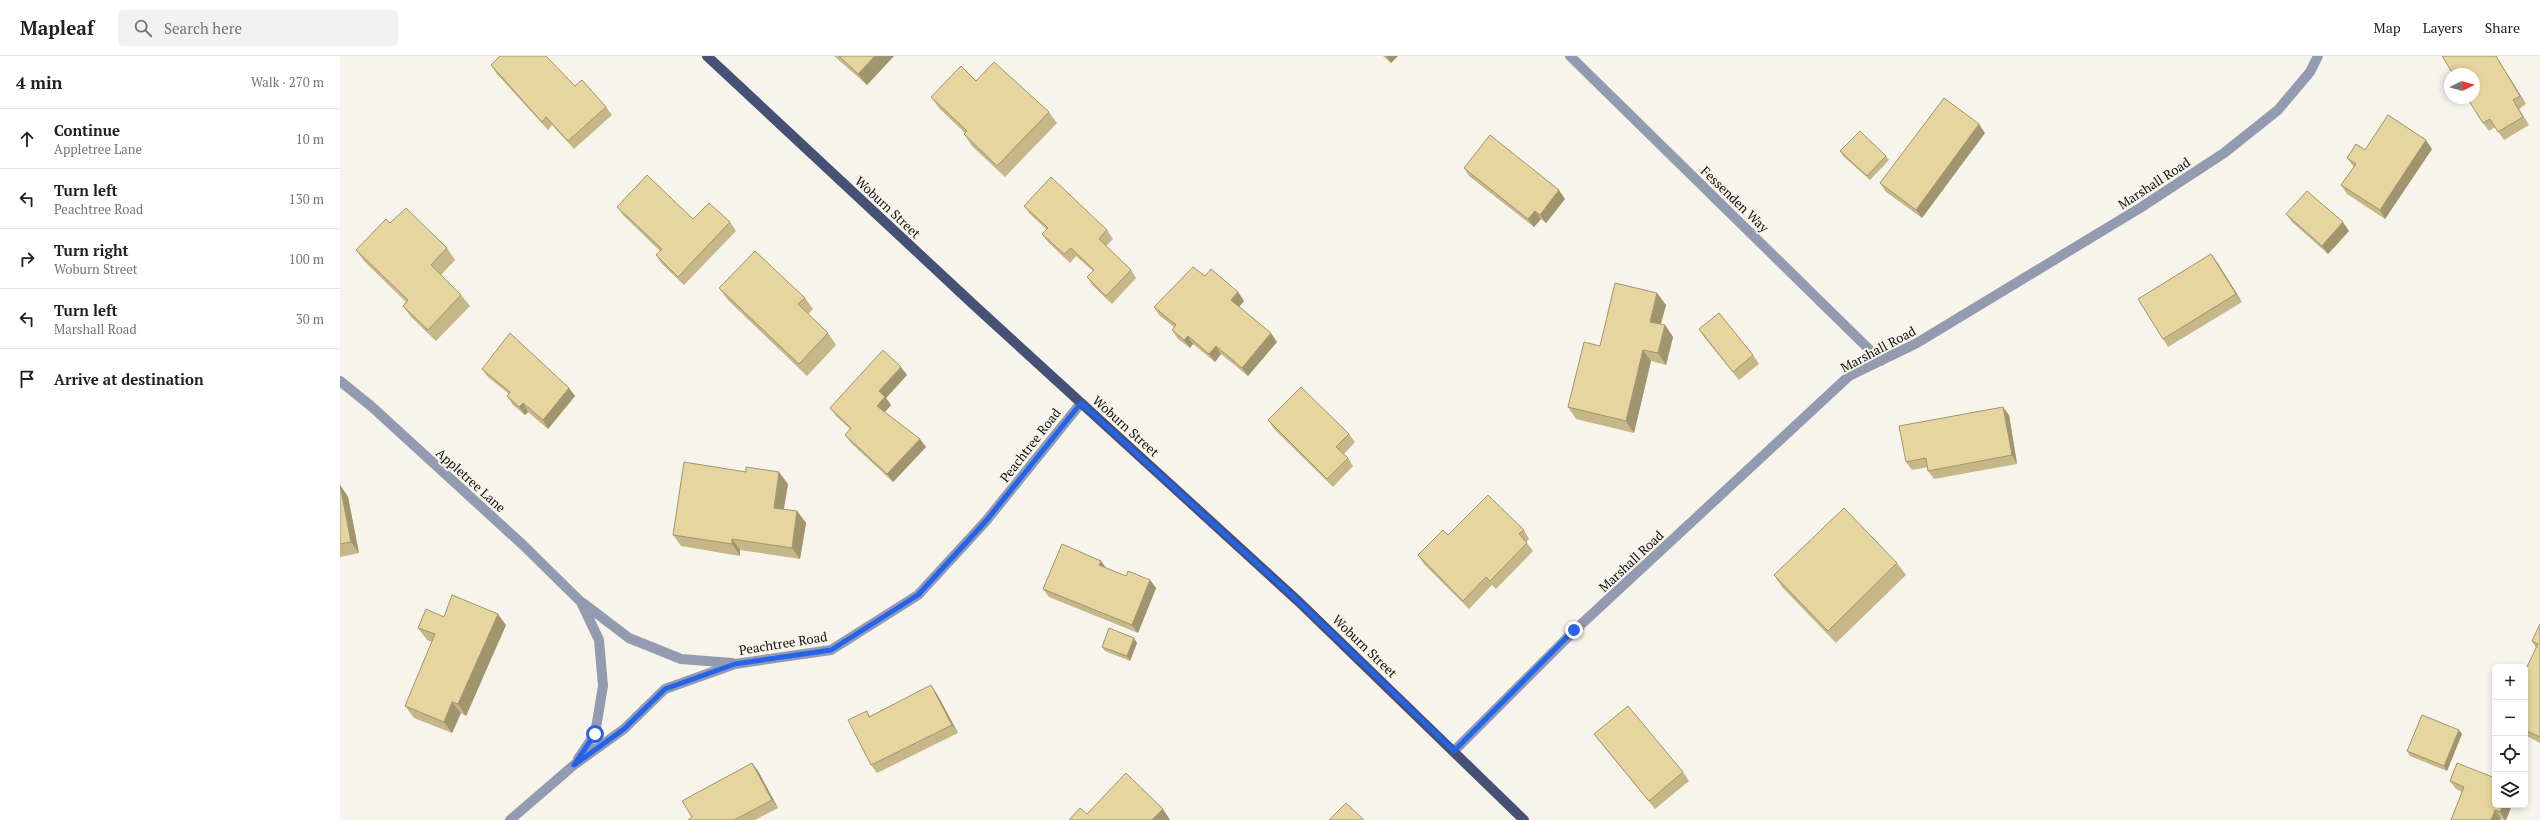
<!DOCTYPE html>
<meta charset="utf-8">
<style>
:root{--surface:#fff;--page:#f2f2f2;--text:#202124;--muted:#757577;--line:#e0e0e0}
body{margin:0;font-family:"PT Serif",serif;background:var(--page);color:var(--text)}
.controls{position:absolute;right:12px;bottom:12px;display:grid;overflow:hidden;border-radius:6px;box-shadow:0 2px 6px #0003}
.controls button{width:36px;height:36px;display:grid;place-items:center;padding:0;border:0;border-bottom:1px solid var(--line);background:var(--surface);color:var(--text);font:20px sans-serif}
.compass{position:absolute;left:2104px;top:12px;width:36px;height:36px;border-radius:50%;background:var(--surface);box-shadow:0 2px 6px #0003;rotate:85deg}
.stop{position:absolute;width:12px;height:12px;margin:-9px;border:3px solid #2563eb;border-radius:50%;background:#fff}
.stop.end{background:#2563eb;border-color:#fff;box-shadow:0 1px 4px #0008}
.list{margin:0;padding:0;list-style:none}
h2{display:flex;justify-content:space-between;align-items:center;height:52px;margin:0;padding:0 16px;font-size:17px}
h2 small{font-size:13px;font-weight:400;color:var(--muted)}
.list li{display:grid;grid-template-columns:26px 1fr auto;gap:12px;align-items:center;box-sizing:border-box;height:60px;padding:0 16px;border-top:1px solid var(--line)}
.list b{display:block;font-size:15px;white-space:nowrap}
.list p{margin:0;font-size:13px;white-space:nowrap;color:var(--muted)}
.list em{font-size:13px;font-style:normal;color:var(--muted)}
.icon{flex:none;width:22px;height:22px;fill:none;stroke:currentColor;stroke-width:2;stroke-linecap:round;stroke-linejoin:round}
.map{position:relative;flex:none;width:2200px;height:764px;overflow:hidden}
header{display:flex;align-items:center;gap:24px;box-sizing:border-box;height:56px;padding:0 20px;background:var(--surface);border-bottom:1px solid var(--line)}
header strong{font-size:19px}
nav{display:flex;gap:22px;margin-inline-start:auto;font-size:14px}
.search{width:280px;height:36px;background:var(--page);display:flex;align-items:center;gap:10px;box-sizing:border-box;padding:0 14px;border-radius:6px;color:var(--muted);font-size:15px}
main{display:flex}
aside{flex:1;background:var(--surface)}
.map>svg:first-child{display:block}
</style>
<header>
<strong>Mapleaf</strong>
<div class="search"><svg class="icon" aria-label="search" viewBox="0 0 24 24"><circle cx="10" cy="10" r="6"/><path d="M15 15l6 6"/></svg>Search here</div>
<nav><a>Map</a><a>Layers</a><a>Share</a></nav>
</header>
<main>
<aside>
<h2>4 min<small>Walk · 270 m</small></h2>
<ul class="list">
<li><svg class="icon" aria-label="ahead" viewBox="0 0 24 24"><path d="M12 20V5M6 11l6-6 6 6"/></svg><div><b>Continue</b><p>Appletree Lane</p></div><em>10 m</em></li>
<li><svg class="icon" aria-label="left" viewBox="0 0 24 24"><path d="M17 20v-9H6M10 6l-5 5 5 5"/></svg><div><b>Turn left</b><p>Peachtree Road</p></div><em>130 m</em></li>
<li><svg class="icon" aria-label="right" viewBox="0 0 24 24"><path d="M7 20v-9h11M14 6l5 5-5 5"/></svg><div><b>Turn right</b><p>Woburn Street</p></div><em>100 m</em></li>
<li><svg class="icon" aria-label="left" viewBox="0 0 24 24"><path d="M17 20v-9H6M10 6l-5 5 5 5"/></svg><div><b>Turn left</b><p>Marshall Road</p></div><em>30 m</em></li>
<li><svg class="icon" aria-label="arrive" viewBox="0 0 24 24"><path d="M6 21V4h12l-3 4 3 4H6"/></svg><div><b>Arrive at destination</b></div></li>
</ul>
</aside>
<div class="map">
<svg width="2200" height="764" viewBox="0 0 2200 764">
<rect width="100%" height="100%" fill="#f7f4ec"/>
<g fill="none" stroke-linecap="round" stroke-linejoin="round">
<path stroke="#939bb0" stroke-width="10" d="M 1230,0 L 1541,305
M 0,325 L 31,350 L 183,489 L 241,546 L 259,584 L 263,630 L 255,678 L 238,703
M 243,547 L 289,582 L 341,603 L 392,607
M 1114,695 L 1235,574 L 1509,320 L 1577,287 L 1800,152 L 1884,97 L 1938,54 L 1970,16 L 1978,0
M 170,764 L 234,709 L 284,673 L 325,633 L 395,608 L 491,594 L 578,539 L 646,465 L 741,347"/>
<path stroke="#465176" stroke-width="10" d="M 367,0 L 635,250 L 958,545 L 1184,764"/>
</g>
<path fill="#c6b788" d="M 494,0 L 554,0 L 527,29 Z
M 1043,0 L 1058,0 L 1051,7 Z
M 2156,0 L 2186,48 L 2179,53 L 2189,69 L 2164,84 L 2155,71 L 2149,75 L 2143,67 Z
M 151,9 L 235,30 L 266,51 L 272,59 L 234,93 L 212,69 L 208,74 L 156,17 Z
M 636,25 L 709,56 L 717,67 L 665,121 L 632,90 L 624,78 L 625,77 L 599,52 L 591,41 Z
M 1645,77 L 1582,162 L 1546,136 L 1540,127 Z
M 2092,93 L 2045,163 L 2007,138 L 2001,129 L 2014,111 L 2007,102 L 2025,94 Z
M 1500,95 L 1546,100 L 1549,104 L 1530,124 L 1503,100 Z
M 1124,112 L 1225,143 L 1206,167 L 1201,163 L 1194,171 L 1129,120 Z
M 684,150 L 767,174 L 773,183 L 766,190 L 791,214 L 796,222 L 772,248 L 753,230 L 747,221 L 753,215 L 736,200 L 730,207 L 708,186 L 702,178 L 707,174 L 690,158 Z
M 277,151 L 353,163 L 390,166 L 396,175 L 344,229 L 322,208 L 316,199 L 320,195 L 283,159 Z
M 1946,158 L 2009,175 L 1988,198 L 1952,166 Z
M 50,167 L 107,192 L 115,204 L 101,219 L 121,239 L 130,250 L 96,285 L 71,261 L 63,250 L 66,246 L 24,205 L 16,194 Z
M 1877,206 L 1902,246 L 1828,291 L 1823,283 Z
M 865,220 L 898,236 L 904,245 L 899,251 L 937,286 L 908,320 L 881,298 L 875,306 L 853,288 L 850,292 L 838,283 L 832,274 L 834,271 L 819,259 L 814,251 Z
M 379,232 L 465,242 L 473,253 L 468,258 L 488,277 L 496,289 L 467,320 L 388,244 Z
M 1317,237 L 1326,249 L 1321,268 L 1325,269 L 1333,281 L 1326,309 L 1311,305 L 1294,377 L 1236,363 L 1228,351 L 1260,290 Z
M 1359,273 L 1413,299 L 1419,308 L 1399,324 L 1364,281 Z
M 142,313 L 229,332 L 235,340 L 208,373 L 188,356 L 185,359 L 173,349 L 167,340 L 169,338 L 148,321 Z
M 567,319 L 546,342 L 551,349 L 545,356 L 586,391 L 553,426 L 511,387 L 505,379 L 510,373 L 496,360 L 490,352 Z
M 1669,359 L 1677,408 L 1594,423 L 1588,415 L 1588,411 L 1572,414 L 1566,406 Z
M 928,364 L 1009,378 L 1015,386 L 1004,398 L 1008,402 L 1013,410 L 993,431 L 934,373 Z
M 448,428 L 444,453 L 457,455 L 466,467 L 460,503 L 400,494 L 400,500 L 341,490 L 333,479 Z
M 0,429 L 8,441 L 19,497 L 0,501 Z
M 1184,474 L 1189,483 L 1186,486 L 1193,495 L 1156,533 L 1152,529 L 1129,553 L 1084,508 L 1078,499 L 1108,479 Z
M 1557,507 L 1566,519 L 1496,587 L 1442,531 L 1434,519 Z
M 766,512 L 786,520 L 810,524 L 816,532 L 798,577 L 709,541 L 703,533 Z
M 104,561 L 166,569 L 126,660 L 121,657 L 112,677 L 74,662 L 65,650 L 92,586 L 87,584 L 78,572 Z
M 2200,568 L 2200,687 L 2185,679 L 2185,616 L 2196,592 L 2192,585 Z
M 797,587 L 790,605 L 765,595 L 762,591 Z
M 597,638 L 618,677 L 537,717 L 531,709 L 527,655 L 530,661 Z
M 1254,678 L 1343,716 L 1349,725 L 1315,753 L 1260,686 Z
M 2122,678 L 2107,715 L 2070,700 L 2067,695 Z
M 412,707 L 418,715 L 438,752 L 415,764 L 348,764 L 352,761 Z
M 2117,707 L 2155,749 L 2172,749 L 2166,764 L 2164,764 L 2161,763 L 2160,764 L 2111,764 L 2122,736 L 2116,733 L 2110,725 Z"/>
<path fill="#a1956f" d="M 535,0 L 554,0 L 527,29 L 518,18 Z
M 1046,0 L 1058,0 L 1051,7 Z
M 2156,0 L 2186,48 L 2180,40 Z
M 1639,68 L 1645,77 L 1582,162 L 1576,154 Z
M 2086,84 L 2092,93 L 2045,163 L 2040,154 Z
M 1219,134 L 1225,143 L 1206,167 L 1200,159 Z
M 1195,155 L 1201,163 L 1194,171 L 1188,163 Z
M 2003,166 L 2009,175 L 1988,198 L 1982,190 Z
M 1871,198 L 1877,206 L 1902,246 L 1896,238 Z
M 898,236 L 904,245 L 897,253 L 891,244 Z
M 1317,237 L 1326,249 L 1318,277 L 1310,266 Z
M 1325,269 L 1333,281 L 1326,309 L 1318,297 Z
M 931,277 L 937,286 L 908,320 L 902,312 Z
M 848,280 L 853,288 L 850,292 L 844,284 Z
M 876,290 L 881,298 L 875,306 L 869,298 Z
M 1303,294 L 1311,305 L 1294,377 L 1286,365 Z
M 561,311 L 567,319 L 546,342 L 551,349 L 543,358 L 537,350 L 539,335 Z
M 229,332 L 235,340 L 208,373 L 203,364 Z
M 183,347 L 188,356 L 185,359 L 179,351 Z
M 1663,351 L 1669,359 L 1677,408 L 1672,399 Z
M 580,383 L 586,391 L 553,426 L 547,418 Z
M 439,416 L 448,428 L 442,463 L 434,452 Z
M 0,429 L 8,441 L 19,497 L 11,486 Z
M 457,455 L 466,467 L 460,503 L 452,492 Z
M 392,483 L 400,494 L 400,500 L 392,488 Z
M 761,505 L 767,513 L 759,509 Z
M 810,524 L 816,532 L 798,577 L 792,569 Z
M 158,558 L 166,569 L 126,660 L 118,648 Z
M 794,582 L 797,587 L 790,605 L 787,600 Z
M 591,629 L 597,638 L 618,677 L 612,669 Z
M 112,646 L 121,657 L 112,677 L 104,666 Z
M 2119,674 L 2122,678 L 2107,715 L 2104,710 Z
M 412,707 L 418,715 L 438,752 L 432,744 Z
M 2163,749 L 2172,749 L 2166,764 L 2165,764 L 2160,756 Z
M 823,753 L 830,764 L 812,764 Z
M 2155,754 L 2161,763 L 2160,764 L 2151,764 Z"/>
<path fill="#e6d59e" stroke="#a1956f" d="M 160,0 L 206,0 L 235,30 L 242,24 L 266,51 L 228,85 L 206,61 L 202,66 L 151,9 Z
M 499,0 L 535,0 L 518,18 Z
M 2102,0 L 2156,0 L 2180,40 L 2173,44 L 2183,61 L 2158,76 L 2150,63 L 2143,67 L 2127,42 L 2134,42 L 2134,18 L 2113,18 Z
M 654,6 L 709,56 L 657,110 L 624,78 L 627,75 L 591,41 L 621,10 L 636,25 Z
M 1604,42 L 1639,68 L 1576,154 L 1540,127 Z
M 2048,59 L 2086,84 L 2040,154 L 2001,129 L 2016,108 L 2007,102 L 2016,88 L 2025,94 Z
M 1520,75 L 1546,100 L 1527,120 L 1500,95 Z
M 1150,79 L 1219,134 L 1200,159 L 1195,155 L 1188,163 L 1124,112 Z
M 307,119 L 353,163 L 369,147 L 390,166 L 338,221 L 316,199 L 322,193 L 277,151 Z
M 711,121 L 767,174 L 759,183 L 791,214 L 766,240 L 747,221 L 754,214 L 731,192 L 724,198 L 702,178 L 708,172 L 684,150 Z
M 1967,135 L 2003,166 L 1982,190 L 1946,158 Z
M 66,152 L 107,192 L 91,209 L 121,239 L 88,274 L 63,250 L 68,244 L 16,194 L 46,163 L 50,167 Z
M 415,195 L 465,242 L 458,248 L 488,277 L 459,308 L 379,232 Z
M 1871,198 L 1896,238 L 1823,283 L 1798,243 Z
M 853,211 L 865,220 L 871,213 L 898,236 L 891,244 L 931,277 L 902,312 L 876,290 L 869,298 L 848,280 L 844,284 L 832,274 L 836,269 L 814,251 Z
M 1275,227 L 1317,237 L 1310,266 L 1325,269 L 1318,297 L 1303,294 L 1286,365 L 1228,351 L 1244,286 L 1260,290 Z
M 1379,257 L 1413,299 L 1393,316 L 1359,273 Z
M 170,277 L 229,332 L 203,364 L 183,347 L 179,351 L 167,340 L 170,336 L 142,313 Z
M 543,294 L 561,311 L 539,335 L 545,341 L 537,350 L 580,383 L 547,418 L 505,379 L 511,372 L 490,352 Z
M 961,331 L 1009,378 L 996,391 L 1008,402 L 987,423 L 928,364 Z
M 1663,351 L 1672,399 L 1588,415 L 1586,402 L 1566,406 L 1559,370 Z
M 344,406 L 406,416 L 406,411 L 439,416 L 434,452 L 457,455 L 452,492 L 392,483 L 392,488 L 333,479 Z
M 0,429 L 11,486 L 0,488 Z
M 1148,439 L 1184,474 L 1179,478 L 1187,487 L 1150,525 L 1146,521 L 1123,545 L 1078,499 L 1103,474 L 1108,479 Z
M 1504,452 L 1557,507 L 1488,575 L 1434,519 Z
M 722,488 L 761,505 L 759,509 L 786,520 L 788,515 L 810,524 L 792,569 L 703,533 Z
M 112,539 L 158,558 L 118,648 L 112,646 L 104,666 L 65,650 L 95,578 L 78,572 L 86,553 L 104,561 Z
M 2200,568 L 2200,681 L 2185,674 L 2185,615 L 2198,588 L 2192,585 Z
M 769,572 L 794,582 L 787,600 L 762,591 Z
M 591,629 L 612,669 L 531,709 L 508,664 L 527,655 L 529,661 Z
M 1288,650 L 1343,716 L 1309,745 L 1254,678 Z
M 2082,659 L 2119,674 L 2104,710 L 2067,695 Z
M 412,707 L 432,744 L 394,764 L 348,764 L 352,761 L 342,745 Z
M 2117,707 L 2155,722 L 2155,749 L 2163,749 L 2160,756 L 2155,754 L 2151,764 L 2111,764 L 2124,731 L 2110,725 Z
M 786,717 L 823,753 L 812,764 L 729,764 L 740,752 L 747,758 Z
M 1006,747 L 1024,764 L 989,764 Z"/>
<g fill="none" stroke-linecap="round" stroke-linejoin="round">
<path stroke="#2563eb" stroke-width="5" d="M 255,678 L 234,709 L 284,673 L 325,633 L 395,608 L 491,594 L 578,539 L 646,465 L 741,347 L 958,545 L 1114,695 L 1234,574"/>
</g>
<g text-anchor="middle" stroke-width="4" stroke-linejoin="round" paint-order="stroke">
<g font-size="13" fill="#12110e" stroke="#f7f4ec">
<text transform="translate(1814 127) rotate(-33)" y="5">Marshall Road</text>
<text transform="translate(1395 143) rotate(44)" y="5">Fessenden Way</text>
<text transform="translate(548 151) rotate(43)" y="5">Woburn Street</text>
<text transform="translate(1538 293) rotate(-28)" y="5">Marshall Road</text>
<text transform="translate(786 370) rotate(42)" y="5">Woburn Street</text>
<text transform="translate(690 389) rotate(-52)" y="5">Peachtree Road</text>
<text transform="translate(131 424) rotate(42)" y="5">Appletree Lane</text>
<text transform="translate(1291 505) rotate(-43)" y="5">Marshall Road</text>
<text transform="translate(443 587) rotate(-9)" y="5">Peachtree Road</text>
<text transform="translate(1025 590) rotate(44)" y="5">Woburn Street</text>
</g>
</g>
</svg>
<div class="controls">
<button>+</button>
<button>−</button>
<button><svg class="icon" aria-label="locate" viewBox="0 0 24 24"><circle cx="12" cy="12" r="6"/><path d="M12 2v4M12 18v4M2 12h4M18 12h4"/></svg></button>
<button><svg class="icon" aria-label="layers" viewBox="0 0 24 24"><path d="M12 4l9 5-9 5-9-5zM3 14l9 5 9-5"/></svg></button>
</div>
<svg class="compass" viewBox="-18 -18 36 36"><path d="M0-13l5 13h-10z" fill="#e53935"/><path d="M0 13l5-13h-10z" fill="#757577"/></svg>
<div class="stop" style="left:255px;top:678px"></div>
<div class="stop end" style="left:1234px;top:574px"></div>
</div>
</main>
